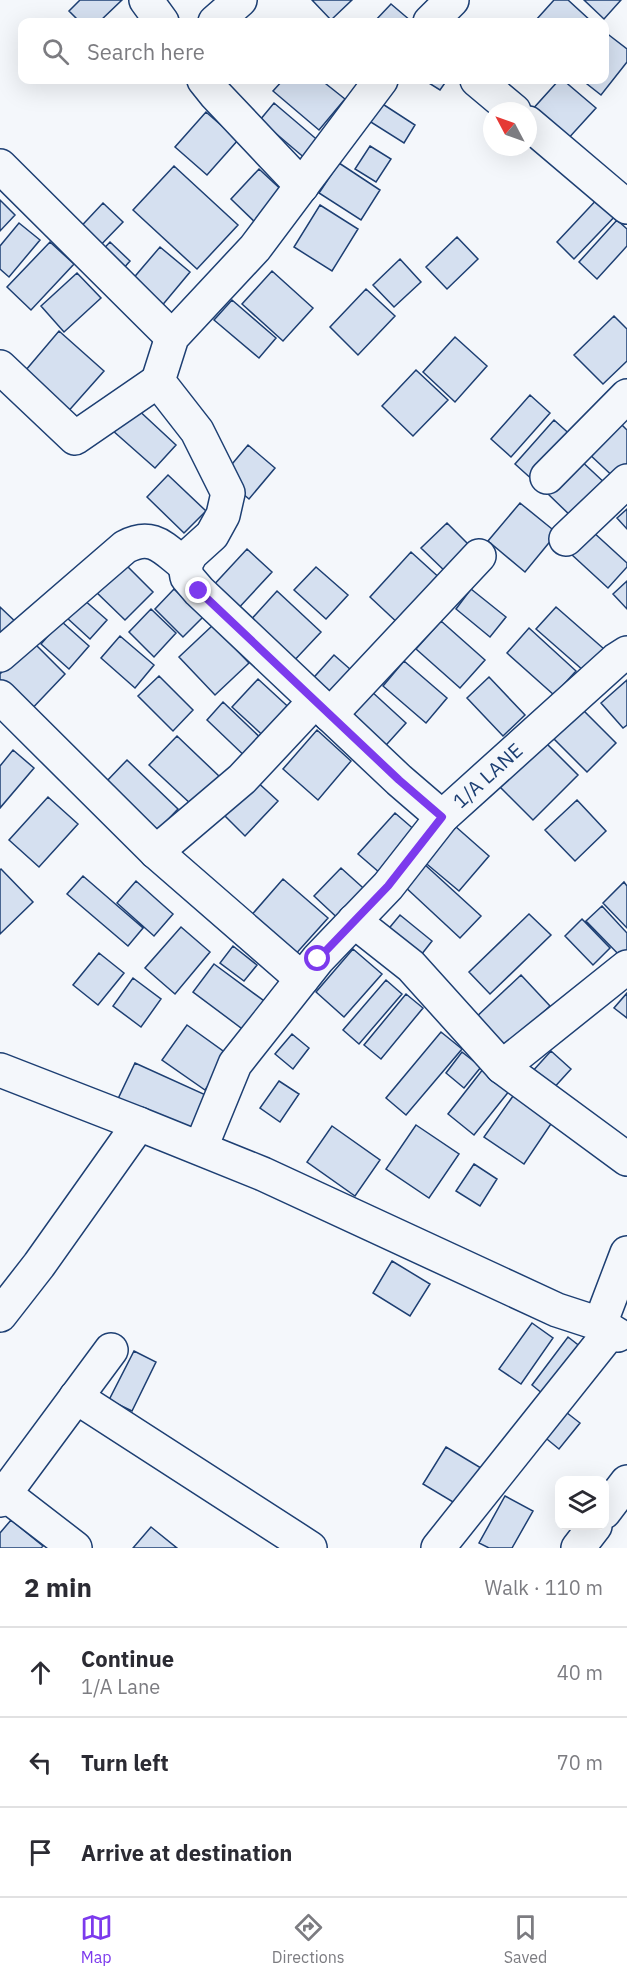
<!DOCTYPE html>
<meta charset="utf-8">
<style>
:root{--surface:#fff;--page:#f7f7f7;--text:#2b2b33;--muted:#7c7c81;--line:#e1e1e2;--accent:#7c3aed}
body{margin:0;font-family:"IBM Plex Sans",sans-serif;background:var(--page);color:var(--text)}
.controls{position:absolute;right:18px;bottom:18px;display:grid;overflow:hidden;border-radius:12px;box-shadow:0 6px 24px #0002}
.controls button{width:54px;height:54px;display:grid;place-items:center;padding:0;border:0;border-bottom:2px solid var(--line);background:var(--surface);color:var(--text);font:30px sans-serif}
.compass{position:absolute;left:483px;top:102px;width:54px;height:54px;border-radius:50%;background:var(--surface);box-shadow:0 6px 24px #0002;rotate:311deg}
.stop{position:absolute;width:18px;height:18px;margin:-14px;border:4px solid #7c3aed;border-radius:50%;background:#fff}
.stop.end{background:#7c3aed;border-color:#fff;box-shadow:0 2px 6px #0008}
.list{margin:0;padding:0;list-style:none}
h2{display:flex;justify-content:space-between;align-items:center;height:78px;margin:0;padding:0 24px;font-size:26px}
h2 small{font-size:20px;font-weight:400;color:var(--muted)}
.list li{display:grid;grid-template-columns:39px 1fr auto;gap:18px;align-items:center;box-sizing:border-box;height:90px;padding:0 24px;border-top:2px solid var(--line)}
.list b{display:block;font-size:22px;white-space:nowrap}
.list p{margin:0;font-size:20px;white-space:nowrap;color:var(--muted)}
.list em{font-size:20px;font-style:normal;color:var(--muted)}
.icon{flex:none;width:33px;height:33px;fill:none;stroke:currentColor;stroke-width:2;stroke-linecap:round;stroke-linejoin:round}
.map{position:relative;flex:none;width:627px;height:1548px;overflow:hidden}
.search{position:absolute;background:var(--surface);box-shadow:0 6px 24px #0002;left:18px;right:18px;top:18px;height:66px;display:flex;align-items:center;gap:15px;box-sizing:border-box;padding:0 21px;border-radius:12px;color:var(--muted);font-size:22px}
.sheet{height:348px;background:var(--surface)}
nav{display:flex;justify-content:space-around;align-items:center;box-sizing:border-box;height:84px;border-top:2px solid var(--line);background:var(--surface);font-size:16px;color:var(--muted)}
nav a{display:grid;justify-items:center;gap:3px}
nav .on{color:var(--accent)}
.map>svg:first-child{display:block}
</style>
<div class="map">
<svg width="627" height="1548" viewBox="0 0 627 1548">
<rect width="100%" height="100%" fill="#f4f7fb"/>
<path fill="#d5e0f0" stroke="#1d3f73" stroke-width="1.5" d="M 80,0 L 122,0 L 99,22 L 80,22 L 69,11 Z
M 312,0 L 352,0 L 331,20 Z
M 554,0 L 568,0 L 592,22 L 538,22 L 536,20 Z
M 584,0 L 621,0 L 604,19 Z
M 391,4 L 411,21 L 409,22 L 374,22 Z
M 605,32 L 627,49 L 627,62 L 601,95 L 582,80 L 604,80 Z
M 283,80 L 321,80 L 345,99 L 319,130 L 273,91 Z
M 424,80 L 447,80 L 440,90 Z
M 559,80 L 563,80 L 596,108 L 566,141 L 531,111 Z
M 378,101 L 415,125 L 404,143 L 366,119 Z
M 274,103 L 321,143 L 307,160 L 260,120 Z
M 206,112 L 238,140 L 207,175 L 175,147 Z
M 370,146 L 391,159 L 376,182 L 355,169 Z
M 339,163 L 380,190 L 361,220 L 319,193 Z
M 174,166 L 238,225 L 197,269 L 133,210 Z
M 259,169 L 288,196 L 259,226 L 231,199 Z
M 601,195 L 619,212 L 574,259 L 557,242 Z
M 0,200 L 15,215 L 0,231 Z
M 103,203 L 123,222 L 93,253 L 73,235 Z
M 320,205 L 358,229 L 332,271 L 294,247 Z
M 617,220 L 627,229 L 627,246 L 597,279 L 579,262 Z
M 19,223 L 40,240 L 9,277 L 0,269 L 0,246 Z
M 457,237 L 478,259 L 447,289 L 426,267 Z
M 50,242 L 74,264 L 31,310 L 7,287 Z
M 110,242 L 130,261 L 115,278 L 94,259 Z
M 160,247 L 190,272 L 155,314 L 125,288 Z
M 400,259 L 421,282 L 394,307 L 373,285 Z
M 272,271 L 313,308 L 283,341 L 242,304 Z
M 77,273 L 101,298 L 64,332 L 41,306 Z
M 366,289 L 395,316 L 358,355 L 330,327 Z
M 232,300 L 276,338 L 259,358 L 214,320 Z
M 614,316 L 627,329 L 627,361 L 603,384 L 574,355 Z
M 59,331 L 104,371 L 65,415 L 20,377 Z
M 455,337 L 487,366 L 455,402 L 423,372 Z
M 416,370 L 448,400 L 413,436 L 382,406 Z
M 530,395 L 550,413 L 511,457 L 491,439 Z
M 134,406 L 176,445 L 155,468 L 112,430 Z
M 554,420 L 574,438 L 535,482 L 515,464 Z
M 617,420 L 627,430 L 627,476 L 620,483 L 587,452 Z
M 248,445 L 275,468 L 249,499 L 222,476 Z
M 577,457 L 608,486 L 576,521 L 546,492 Z
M 168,475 L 206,511 L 184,533 L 147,497 Z
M 520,503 L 557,533 L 525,572 L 488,541 Z
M 627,509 L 627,529 L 617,518 Z
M 447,523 L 475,551 L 450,576 L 421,548 Z
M 592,531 L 627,563 L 627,567 L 608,588 L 571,554 Z
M 247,549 L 272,572 L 235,612 L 210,589 Z
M 411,552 L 443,581 L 401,626 L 370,597 Z
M 122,561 L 153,592 L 125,620 L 93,589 Z
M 316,567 L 348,595 L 326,619 L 294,590 Z
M 627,581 L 627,609 L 613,594 Z
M 174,589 L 203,617 L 183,637 L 155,609 Z
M 471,589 L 506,617 L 490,637 L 456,609 Z
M 277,591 L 321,632 L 290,665 L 247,624 Z
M 83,599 L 107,620 L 90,639 L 66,617 Z
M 0,607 L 20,626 L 0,646 Z
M 556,607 L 604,649 L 584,671 L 536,629 Z
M 151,609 L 176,633 L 154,657 L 129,632 Z
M 61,621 L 89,646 L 69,669 L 41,644 Z
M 441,621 L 485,660 L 460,688 L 416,649 Z
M 213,625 L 249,663 L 215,695 L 179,657 Z
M 529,628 L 576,671 L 554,695 L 507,653 Z
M 120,636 L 154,665 L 135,688 L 101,658 Z
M 32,641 L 65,674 L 26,715 L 0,690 L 0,674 Z
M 334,655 L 359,677 L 331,707 L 307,685 Z
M 404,661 L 447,698 L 426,723 L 383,686 Z
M 159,676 L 193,710 L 173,731 L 138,696 Z
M 489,677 L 525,715 L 503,736 L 467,698 Z
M 258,679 L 296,714 L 270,742 L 232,707 Z
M 627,680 L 627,725 L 623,728 L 601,703 Z
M 371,691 L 406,723 L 378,754 L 343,723 Z
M 223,702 L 267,744 L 251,762 L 207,720 Z
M 580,707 L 616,743 L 587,772 L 551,736 Z
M 317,730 L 351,761 L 318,800 L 283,769 Z
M 177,736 L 220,777 L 192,805 L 149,765 Z
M 542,739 L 578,775 L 533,820 L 497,784 Z
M 13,750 L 34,768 L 0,808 L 0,766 Z
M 127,760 L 178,809 L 155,833 L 104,784 Z
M 254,779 L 278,801 L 245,836 L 222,813 Z
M 48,797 L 78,824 L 39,867 L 9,840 Z
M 577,800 L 606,831 L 575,861 L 545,830 Z
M 395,813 L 424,838 L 387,879 L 358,854 Z
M 447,819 L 489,856 L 459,891 L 416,855 Z
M 423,863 L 481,916 L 460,938 L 403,885 Z
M 341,868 L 371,895 L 344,924 L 314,896 Z
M 1,869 L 33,902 L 0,934 L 0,870 Z
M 83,876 L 143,928 L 128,946 L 67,894 Z
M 283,879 L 328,918 L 293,957 L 249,918 Z
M 136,881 L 173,914 L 154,936 L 117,903 Z
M 624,882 L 627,886 L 627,928 L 603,903 Z
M 602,906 L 627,933 L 627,963 L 586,921 Z
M 529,914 L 551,935 L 490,994 L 469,972 Z
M 400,915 L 432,941 L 414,964 L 381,938 Z
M 582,919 L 610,948 L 593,965 L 565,936 Z
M 181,927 L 210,952 L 175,994 L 145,968 Z
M 233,946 L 257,965 L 244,981 L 220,963 Z
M 353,949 L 382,974 L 344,1017 L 316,992 Z
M 99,953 L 124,973 L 98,1005 L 73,985 Z
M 214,964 L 271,1006 L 249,1034 L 193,992 Z
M 521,975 L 550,1006 L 503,1050 L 473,1020 Z
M 133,978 L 161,999 L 141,1027 L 113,1006 Z
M 386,980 L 402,994 L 359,1044 L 343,1030 Z
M 627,993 L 627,1018 L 614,1008 Z
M 406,994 L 423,1008 L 381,1059 L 364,1045 Z
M 187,1025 L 230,1056 L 205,1090 L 162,1060 Z
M 441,1032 L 462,1049 L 406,1115 L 386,1098 Z
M 292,1034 L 309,1048 L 293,1069 L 275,1054 Z
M 551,1051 L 571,1069 L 551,1091 L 531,1073 Z
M 462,1052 L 481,1067 L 464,1088 L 446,1073 Z
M 135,1063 L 208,1096 L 190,1134 L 117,1101 Z
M 487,1064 L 514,1085 L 474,1135 L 448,1114 Z
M 279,1081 L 299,1094 L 280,1122 L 260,1108 Z
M 518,1089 L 557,1115 L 524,1164 L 484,1137 Z
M 416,1125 L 459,1154 L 429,1198 L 386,1169 Z
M 332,1126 L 380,1160 L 355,1196 L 307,1162 Z
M 474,1164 L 497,1179 L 480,1206 L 456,1191 Z
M 392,1261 L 430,1284 L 410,1316 L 373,1293 Z
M 532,1323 L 553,1338 L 521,1384 L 499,1369 Z
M 568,1337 L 586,1351 L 549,1399 L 532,1385 Z
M 134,1351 L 156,1362 L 132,1411 L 109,1400 Z
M 562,1409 L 580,1423 L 559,1449 L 542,1435 Z
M 446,1447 L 481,1468 L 458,1505 L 423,1484 Z
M 505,1496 L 533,1511 L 512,1548 L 489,1548 L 479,1543 Z
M 11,1520 L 43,1546 L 41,1548 L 0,1548 L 0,1533 Z
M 151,1527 L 177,1548 L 133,1548 Z"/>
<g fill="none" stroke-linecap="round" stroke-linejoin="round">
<g stroke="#1d3f73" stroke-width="36">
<g id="minor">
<path d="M 146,0 L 162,22"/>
<path d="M 215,22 L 240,0"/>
<path d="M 430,22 L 452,0"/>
<path d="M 204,80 L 216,95 L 302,186"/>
<path d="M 381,80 L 255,248 L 172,337 L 158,381 L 197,431 L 228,493 L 223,515 L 212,535 L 191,554 L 185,565 L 187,577 L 199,591 L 399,780 L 442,817"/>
<path d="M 477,80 L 514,111"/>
<path d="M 528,123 L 627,207"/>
<path d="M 0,166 L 172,337"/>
<path d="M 0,367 L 75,438 L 158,381"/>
<path d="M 547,477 L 627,396"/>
<path d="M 566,539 L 627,481"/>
<path d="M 0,655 L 125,547 C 153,532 164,549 185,565"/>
<path d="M 0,697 L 156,852 L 302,979"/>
<path d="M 330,715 L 479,556"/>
<path d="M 156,852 L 242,779 L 315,701"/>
<path d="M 354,921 L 411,966 L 502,1067 L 627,1159"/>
<path d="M 502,1067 L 627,967"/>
<path d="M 0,1070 L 139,1124"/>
<path id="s1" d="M 201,1147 L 235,1064 L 318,959 L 388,886 L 442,817 L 616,660 L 627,653"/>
<path d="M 0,1315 L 39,1265 L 139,1124 L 263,1174 L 557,1310 L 600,1324"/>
<path d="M 618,1335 L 600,1324 L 627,1253"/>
<path d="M 76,1397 L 310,1548"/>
<path d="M 5,1494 L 75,1548"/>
<path d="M 0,1500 L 111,1350"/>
<path d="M 604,1512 L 627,1482"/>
<path d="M 438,1548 L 611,1331"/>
<path d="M 578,1548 L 595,1526"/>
</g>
</g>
<use href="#minor" stroke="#f4f7fb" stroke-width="33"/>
</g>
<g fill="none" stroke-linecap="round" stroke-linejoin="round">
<path stroke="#7c3aed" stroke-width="8" d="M 199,591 L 399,780 L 442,817 L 388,886 L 318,959"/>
</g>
<g text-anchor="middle" stroke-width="4.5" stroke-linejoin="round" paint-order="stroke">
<g font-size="20" fill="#1d3f73" stroke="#f4f7fb">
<text dy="7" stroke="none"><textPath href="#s1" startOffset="474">1/A LANE</textPath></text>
</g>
</g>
</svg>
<div class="controls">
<button><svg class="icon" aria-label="layers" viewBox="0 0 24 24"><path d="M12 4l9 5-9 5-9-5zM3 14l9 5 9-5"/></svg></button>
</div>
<svg class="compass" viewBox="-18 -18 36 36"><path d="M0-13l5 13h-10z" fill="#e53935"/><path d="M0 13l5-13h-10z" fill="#7c7c81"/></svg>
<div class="stop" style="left:318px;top:959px"></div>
<div class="stop end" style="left:199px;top:591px"></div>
<div class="search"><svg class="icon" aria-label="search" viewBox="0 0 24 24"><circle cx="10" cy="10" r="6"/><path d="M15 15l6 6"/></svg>Search here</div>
</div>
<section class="sheet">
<h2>2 min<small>Walk · 110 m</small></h2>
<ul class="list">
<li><svg class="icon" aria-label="ahead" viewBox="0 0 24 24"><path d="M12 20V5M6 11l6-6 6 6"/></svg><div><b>Continue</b><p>1/A Lane</p></div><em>40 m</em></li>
<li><svg class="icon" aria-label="left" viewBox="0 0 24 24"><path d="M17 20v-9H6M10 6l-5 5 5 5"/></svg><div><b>Turn left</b></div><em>70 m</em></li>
<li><svg class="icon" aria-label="arrive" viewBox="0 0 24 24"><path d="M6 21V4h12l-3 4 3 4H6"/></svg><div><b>Arrive at destination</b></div></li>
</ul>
</section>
<nav>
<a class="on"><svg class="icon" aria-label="map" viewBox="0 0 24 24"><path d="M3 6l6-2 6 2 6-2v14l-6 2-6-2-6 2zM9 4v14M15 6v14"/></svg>Map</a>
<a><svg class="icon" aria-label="directions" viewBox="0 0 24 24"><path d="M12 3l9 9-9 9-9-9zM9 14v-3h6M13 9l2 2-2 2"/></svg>Directions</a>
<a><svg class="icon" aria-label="saved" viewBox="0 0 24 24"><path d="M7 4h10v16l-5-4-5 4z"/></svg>Saved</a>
</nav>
